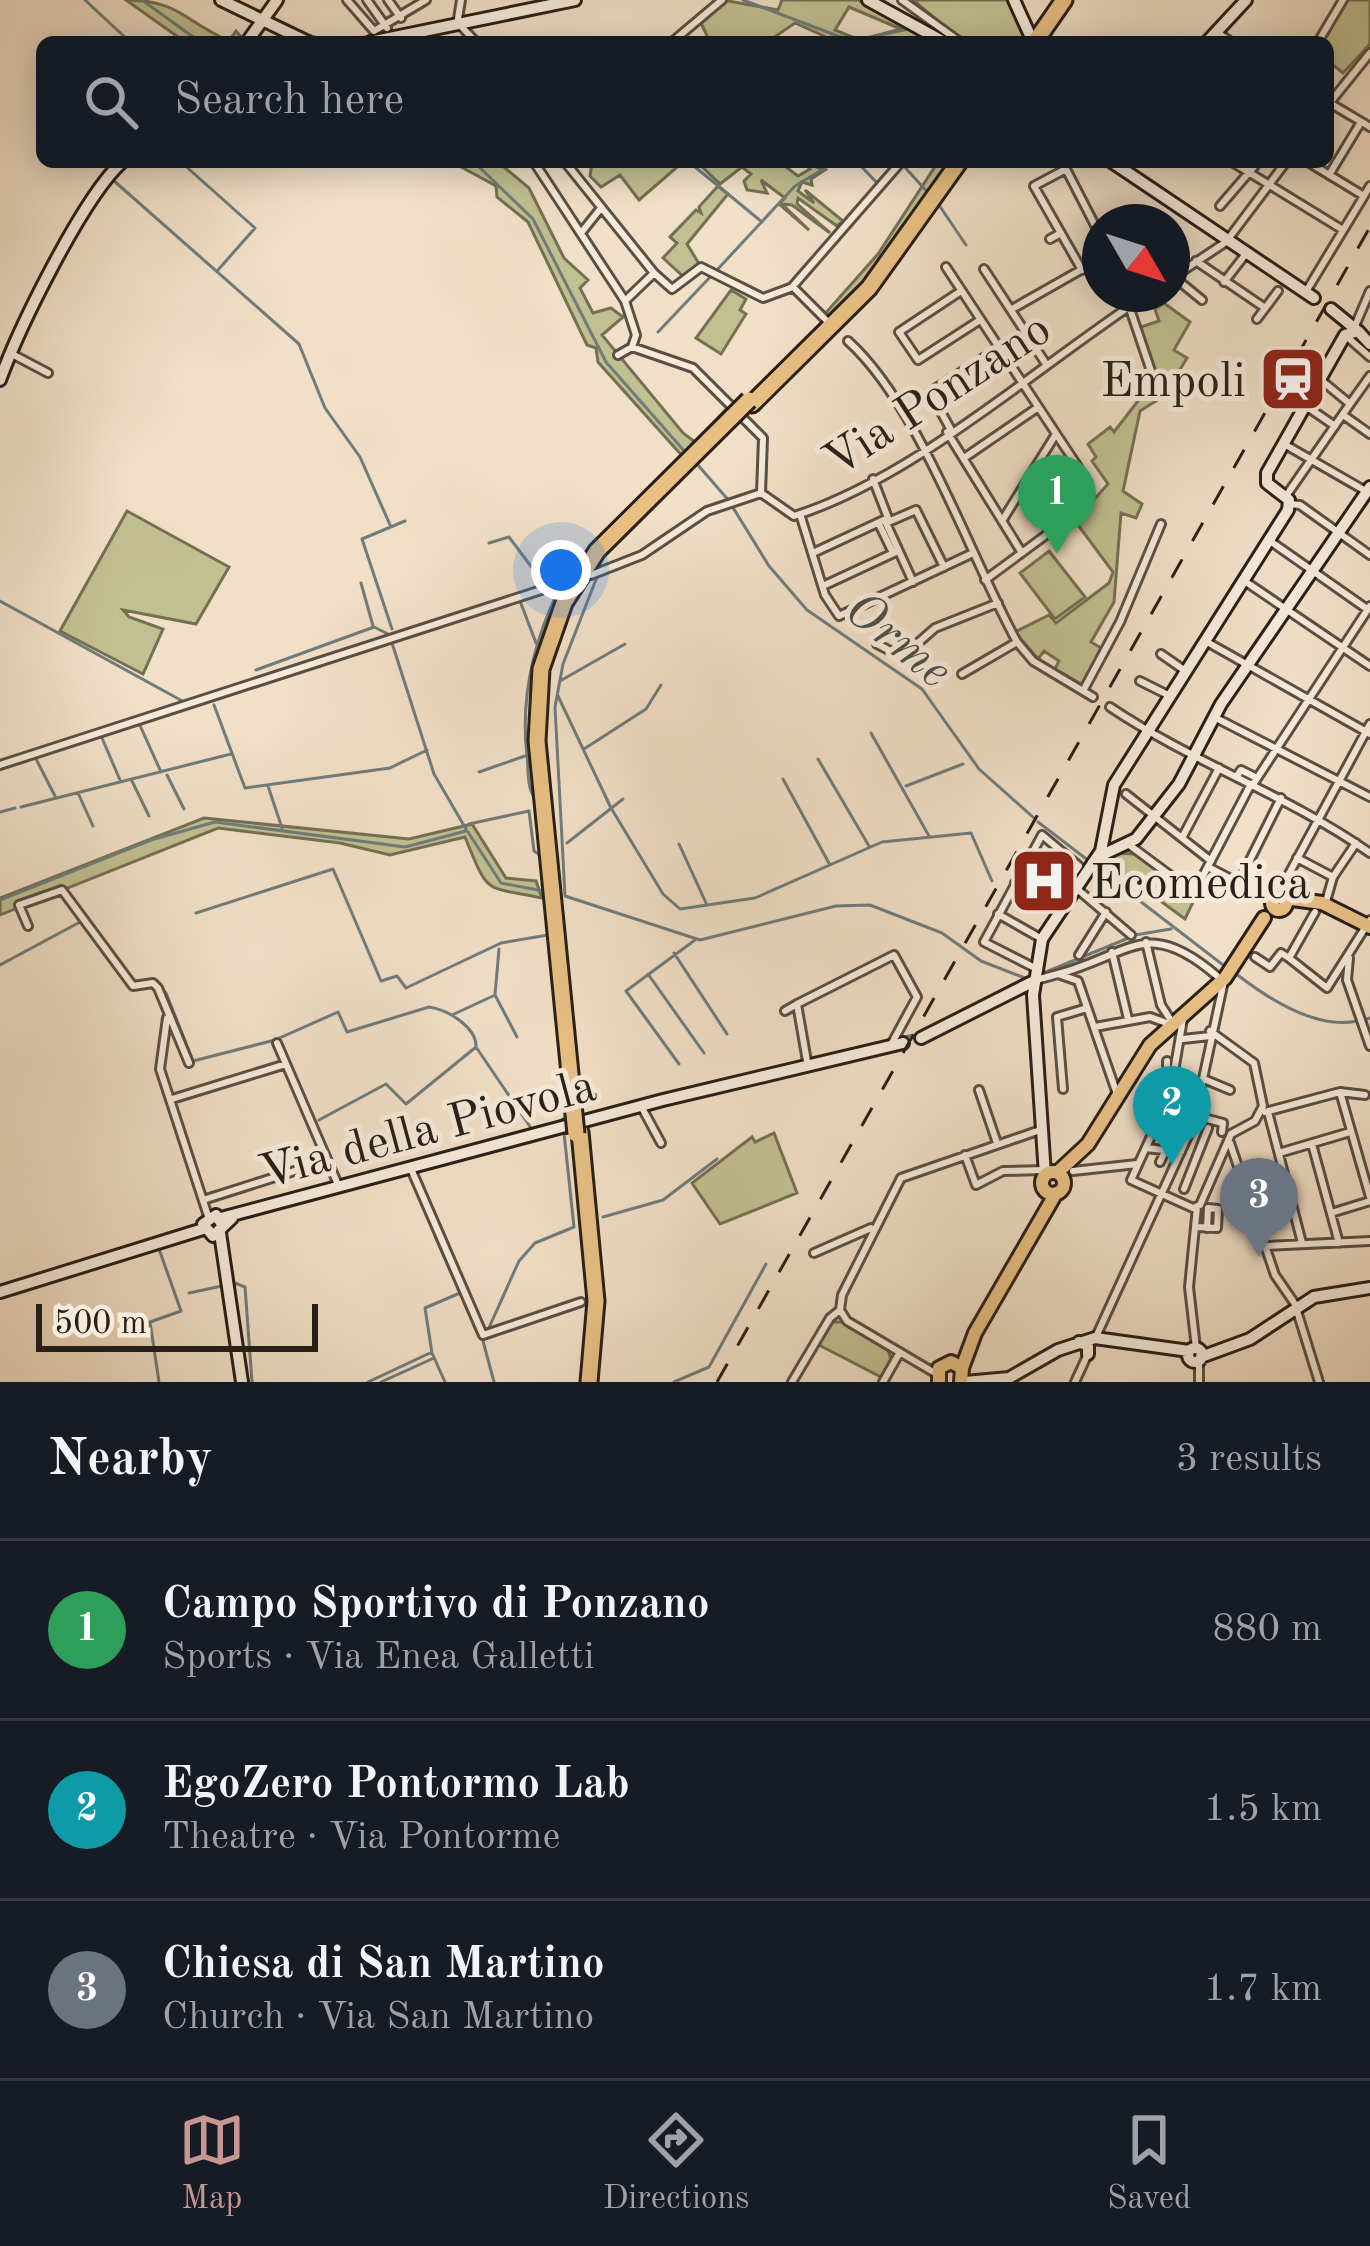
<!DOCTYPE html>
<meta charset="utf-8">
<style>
:root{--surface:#171b24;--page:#242831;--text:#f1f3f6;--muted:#9ea1a6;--line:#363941;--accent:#c59692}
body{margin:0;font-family:"Old Standard TT",serif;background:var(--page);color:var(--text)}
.compass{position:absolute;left:1082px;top:204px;width:108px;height:108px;border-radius:50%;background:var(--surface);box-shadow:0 6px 30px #0003;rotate:129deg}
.scale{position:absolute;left:36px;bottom:30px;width:282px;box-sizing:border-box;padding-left:12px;border:6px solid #281f17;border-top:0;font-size:33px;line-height:42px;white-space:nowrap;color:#281f17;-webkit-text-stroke:9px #f6eadb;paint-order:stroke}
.you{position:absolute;left:561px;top:570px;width:42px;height:42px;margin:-30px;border:9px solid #fff;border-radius:50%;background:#1a73e8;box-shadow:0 0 0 18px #1a73e833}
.badge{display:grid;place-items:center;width:78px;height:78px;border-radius:50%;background:var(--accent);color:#fff;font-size:39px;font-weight:700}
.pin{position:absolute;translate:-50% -99px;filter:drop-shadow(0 3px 6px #0008)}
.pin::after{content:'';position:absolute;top:63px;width:42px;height:36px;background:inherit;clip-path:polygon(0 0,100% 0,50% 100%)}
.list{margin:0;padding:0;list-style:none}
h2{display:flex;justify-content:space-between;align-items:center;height:156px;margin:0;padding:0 48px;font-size:51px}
h2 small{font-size:39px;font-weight:400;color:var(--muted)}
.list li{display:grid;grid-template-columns:78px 1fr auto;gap:36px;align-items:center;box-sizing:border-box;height:180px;padding:0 48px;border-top:3px solid var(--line)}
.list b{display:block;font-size:45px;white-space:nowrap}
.list p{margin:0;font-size:39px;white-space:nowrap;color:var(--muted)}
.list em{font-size:39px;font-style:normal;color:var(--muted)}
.icon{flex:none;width:66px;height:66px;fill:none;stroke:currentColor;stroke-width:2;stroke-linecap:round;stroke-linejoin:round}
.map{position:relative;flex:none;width:1370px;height:1382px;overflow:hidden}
.search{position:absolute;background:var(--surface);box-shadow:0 6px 30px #0003;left:36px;right:36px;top:36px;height:132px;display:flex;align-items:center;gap:30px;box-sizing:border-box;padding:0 42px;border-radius:18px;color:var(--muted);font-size:45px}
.sheet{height:696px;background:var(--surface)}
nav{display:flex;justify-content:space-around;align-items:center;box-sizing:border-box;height:168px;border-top:3px solid var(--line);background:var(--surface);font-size:33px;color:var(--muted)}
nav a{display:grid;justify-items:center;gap:6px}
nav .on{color:var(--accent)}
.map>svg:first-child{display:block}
</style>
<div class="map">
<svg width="1370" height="1382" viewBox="0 0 1370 1382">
<rect width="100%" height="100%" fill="#f1dfc7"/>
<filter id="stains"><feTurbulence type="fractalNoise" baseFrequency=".00167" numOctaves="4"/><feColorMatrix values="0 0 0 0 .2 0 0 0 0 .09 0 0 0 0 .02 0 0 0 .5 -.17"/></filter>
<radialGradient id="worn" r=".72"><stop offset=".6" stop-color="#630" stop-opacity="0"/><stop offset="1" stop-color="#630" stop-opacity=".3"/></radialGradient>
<path fill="#c1c091" stroke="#747054" stroke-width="3" d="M 126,0 C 179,0 185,22 229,41 L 236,31 L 245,42 L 185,42 Z
M 723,0 L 778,10 L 782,0 L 858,0 L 935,42 L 879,42 L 874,36 L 901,29 L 849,7 L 835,30 L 864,42 L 826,42 L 824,36 L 795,23 L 773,38 L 776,42 L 710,42 L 700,21 Z
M 913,0 L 1010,0 L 1028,42 L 963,42 Z
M 1345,0 L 1370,0 L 1370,44 L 1343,73 L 1328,61 L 1328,42 L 1321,42 Z
M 452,162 L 498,162 L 529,188 L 564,258 L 588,280 L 580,288 L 593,313 L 611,308 L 623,317 L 602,335 L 683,433 L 695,442 L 732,403 L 737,408 L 685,459 L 598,362 L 596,348 L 587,345 L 528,222 L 497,197 L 496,186 Z
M 592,162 L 683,162 L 639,200 L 620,175 L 601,187 L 590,176 Z
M 697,162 L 779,162 L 798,176 L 810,169 L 805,163 L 825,170 L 811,179 L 812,185 L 802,182 L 798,191 L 814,203 L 805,190 L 843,221 L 837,226 L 798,198 L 797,204 L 830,233 L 792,205 L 782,204 L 809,230 L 779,204 L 785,198 L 761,180 L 767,193 L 747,190 L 744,181 L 751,174 L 742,167 L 720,184 Z
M 938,162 L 950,162 L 880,264 L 826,320 L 823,316 L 878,254 Z
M 718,186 L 728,194 L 687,244 L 701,267 L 685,278 L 663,258 L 677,243 L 670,237 L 696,210 L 701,213 L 699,207 Z
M 731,290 L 746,299 L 740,310 L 746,314 L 721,354 L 696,338 Z
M 1164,303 L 1190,322 L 1174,350 L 1187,358 L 1164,396 L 1140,411 L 1123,491 L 1142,504 L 1136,518 L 1121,513 L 1114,602 L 1091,642 L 1103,649 L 1084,686 L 1055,669 L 1059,661 L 1044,651 L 1038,659 L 1015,632 L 1049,615 L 1056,623 L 1109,583 L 1113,572 L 1075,521 L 1108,484 L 1092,461 L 1096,457 L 1088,444 L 1110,427 L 1114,432 L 1141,397 L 1153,392 L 1153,367 L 1138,328 L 1159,321 L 1155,309 Z
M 127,511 L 229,567 L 196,624 L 123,610 L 129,617 L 163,629 L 143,674 L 60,631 Z
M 1049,551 L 1085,597 L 1055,619 L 1020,573 Z
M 204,818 L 409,839 L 472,824 L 506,878 L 536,881 L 542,898 C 482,886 489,895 465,837 L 390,855 L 340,843 L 218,828 L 0,915 L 0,898 Z
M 1114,853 L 1135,854 L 1195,898 L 1185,919 L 1103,859 Z
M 774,1133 L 797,1193 L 720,1224 L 692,1183 L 752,1137 L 755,1142 Z
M 832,1322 L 842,1322 L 888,1349 L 891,1360 L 881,1377 L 817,1344 Z"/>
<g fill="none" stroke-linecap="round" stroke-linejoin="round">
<path stroke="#6f7c7c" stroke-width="3" d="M 85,0 L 130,42
M 142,0 L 200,42
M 743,0 L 851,41 L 909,29 L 929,42
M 300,33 L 322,39 L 368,37
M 181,162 L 255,228 L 218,270
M 474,162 L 533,219 L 606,362 L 686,453
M 689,162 L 762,222
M 857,162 L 878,184
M 586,163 L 588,162
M 902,164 L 930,195
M 113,180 L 299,344 L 325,408 L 360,457 L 391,527
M 937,202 L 966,245
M 716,271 L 795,186 L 835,162
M 658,332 L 712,275
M 697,464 L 730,502
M 732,506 L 769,566 L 807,610 L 922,689 L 979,769 L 1034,818
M 489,543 L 509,537 L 545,585
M 597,577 L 563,664 L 555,707 L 565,896 L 700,940 L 836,906 L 870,905 L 942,933 L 981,961 L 1025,978
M 361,583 L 373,626
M 0,601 L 186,703
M 520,601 L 536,643
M 424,624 L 456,614
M 392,629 L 362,539 L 405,521
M 394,634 L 406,630
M 391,640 L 434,774 L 466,829
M 256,670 L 374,627 L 388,634
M 560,681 L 625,644
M 226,689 L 390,635
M 558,696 L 611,808 L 663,894 L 680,909 L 755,898 L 882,842 L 971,833 L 992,881
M 214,705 L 245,788 L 390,768 L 427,750
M 138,721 L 161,772
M 871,733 L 929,836
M 102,738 L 120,780
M 584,749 L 646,709 L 661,685
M 35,757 L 55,796
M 818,759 L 869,846
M 479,772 L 525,756
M 167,775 L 184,809
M 131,779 L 149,816
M 783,779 L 830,865
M 268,786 L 282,828
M 906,786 L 963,764
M 78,793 L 93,826
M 537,801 C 526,789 529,772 527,756 C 520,697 533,643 559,589
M 21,807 L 231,754
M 0,812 L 15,808
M 1038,822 L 1089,861
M 469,824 L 529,811 L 534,851 L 544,858
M 468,832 L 501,883 L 543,891
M 567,843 L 623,799
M 679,844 L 706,903
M 1097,868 L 1227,968
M 0,900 L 151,840 L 215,822 L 405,847 L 466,831
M 196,913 L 333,869 L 381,981 L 397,976 L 406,988 L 501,943 L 548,935
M 1135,935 L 1171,929
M 499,949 L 495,995 L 517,1037
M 674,953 L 727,1034
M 0,965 L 82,921
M 1235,973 C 1267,998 1315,1030 1357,1021
M 648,974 L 704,1053
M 1041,974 L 1131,937
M 154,981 L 166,993 L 193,1061 L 275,1040 L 338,1012 L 347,1032 L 429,1007 C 449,1010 477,1028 476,1047 L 533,1131
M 452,1015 L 493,996
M 1367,1019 L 1370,1018
M 897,1039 L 913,1035
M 679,1064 L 626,991 L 695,940
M 319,1120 L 386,1084 L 406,1104 L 476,1047
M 554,1125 L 566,1117
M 603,1217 L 663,1200 L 717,1159
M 435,1236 L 460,1293 L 425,1308 L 432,1353 L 445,1382
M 159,1249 L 181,1311 L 150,1322 L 159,1382
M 235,1283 L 245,1287 L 252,1382
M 189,1293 L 222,1286
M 368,1382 L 432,1352
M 381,1382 L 434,1358
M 494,1382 L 483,1341 L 519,1261 L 535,1243 L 574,1227 L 564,1133
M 674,1382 L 709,1367 L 766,1264"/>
<g stroke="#5a4f43" stroke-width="12">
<path id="street" d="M 347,0 L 374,31 L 426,0
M 367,0 L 387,28
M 388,0 L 401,18
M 902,0 L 960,42
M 459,24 L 476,42
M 457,25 L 461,0
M 1218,33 L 1231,42
M 672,42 L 722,0
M 1318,42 L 1343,0
M 1328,102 L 1370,127
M 1328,105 L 1370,53
M 534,162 L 625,301
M 565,162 L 654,273 L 625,301 L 636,335 L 632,347
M 1232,162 L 1343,230
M 1308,162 L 1364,196
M 1329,175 L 1361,122
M 1220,206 L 1258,162
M 1128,222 L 1134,222
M 581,233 L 601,208
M 1050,239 L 1061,233
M 1196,261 L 1265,308
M 946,267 L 1078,467
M 984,269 L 1046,364
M 1082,270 L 1034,186 L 1066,169 L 1100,235
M 654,273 L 672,289 L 701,267 L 763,298 L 793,287 L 826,320
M 1174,277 L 1202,300
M 1172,278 L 1226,242 L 1286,162
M 1224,282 L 1245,255
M 793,286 L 901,162
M 1307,290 L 1370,186
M 961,291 L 899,332 L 918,360 L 980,320
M 1129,306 L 1151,371
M 1012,309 L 1100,259
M 1257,319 L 1278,291
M 1355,326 L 1370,291
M 1346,336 L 1370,357
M 848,341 C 919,405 969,554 1017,642 L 1033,661 L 1093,697
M 10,353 L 48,373
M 618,355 L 632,347 L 693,368 L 763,438 L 761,493 L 794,516 C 915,478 1040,364 1148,294
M 1350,404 L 1370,376
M 1306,406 L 1335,426
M 1346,417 L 1370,434
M 951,430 L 930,392 L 999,348
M 947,432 L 1022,553
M 1284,444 L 1369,493
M 964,458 L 1037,408
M 1019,494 L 1037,517 L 1058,501 L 1034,469
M 1286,496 L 1350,404 L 1315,375 L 1324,367
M 1289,504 L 1300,505 L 1370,555
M 800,514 L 825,595 L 839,616 L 971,554
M 1002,521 L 1056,434
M 886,523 L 916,510 L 944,567
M 886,523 L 913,582
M 879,524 L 893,553
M 1270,541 L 1367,609
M 815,552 L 888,518 L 873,479
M 591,575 L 642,555 L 707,511 L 761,493
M 985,580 L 1084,507
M 1246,582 L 1370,666
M 825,585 L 898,551
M 1207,642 L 1370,734
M 877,644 L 902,657 L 935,628 L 998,603
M 1161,654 L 1184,670
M 962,674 L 1017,642
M 1140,681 L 1168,695
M 1083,691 L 1120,622 L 1161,524
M 1110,707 C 1193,763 1288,795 1370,853
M 1214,717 L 1370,797
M 0,765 L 569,581
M 1237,776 L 1241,770 L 1257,778
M 1254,783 L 1370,606
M 1126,794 L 1211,861
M 1183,836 L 1219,768
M 1128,844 L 1194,893 L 1251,784
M 1297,858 L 1333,877
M 1208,867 L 1273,901
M 1015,883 L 1059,909
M 1238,884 L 1281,798
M 1076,888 L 1131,935
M 1277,896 L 1370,724
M 1325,905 L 1333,877 L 1356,843
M 1315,912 L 1289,958 L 1327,988 L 1370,920
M 998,914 L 1042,939
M 28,926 L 19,905 L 62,890 L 133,986 L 153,983 L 158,988 L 189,1063
M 1146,942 L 1161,1005 L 1172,1022
M 1112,952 L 1128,1019
M 1079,955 L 1106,912
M 1255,957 L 1270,967 L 1281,953 L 1289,958
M 1349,958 L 1347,980 L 1370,1046
M 1035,968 L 984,942 L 1042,835 L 1079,866 L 1070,879 L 1077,885
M 1058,974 C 1131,954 1147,916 1217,976
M 1036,980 L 1058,974 L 1078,981 L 1117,1094
M 785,1011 L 797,1004
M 167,1018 L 160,1069 L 208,1216
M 1183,1019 L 1170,1095 L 1131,1180 L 1193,1208 L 1200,1205 L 1231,1134 L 1255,1121 L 1263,1106 L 1254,1063 L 1210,1031
M 1095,1027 L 1150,1017 L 1172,1025
M 1183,1039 L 1210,1036
M 277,1043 L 339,1187
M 1167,1065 L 1167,1061
M 808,1067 L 797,1004 L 894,955 L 917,997 L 892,1043
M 1206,1080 L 1230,1090
M 1193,1081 L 1200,1104
M 1063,1089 L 1057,1017 L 1087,1008
M 979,1090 L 997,1143
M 1340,1092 L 1370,1197
M 172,1099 L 286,1064
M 641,1106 L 661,1143
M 1265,1112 L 1340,1092 L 1365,1095
M 1268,1112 L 1302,1243
M 1230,1143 L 1275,1275 L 1297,1307
M 1312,1144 L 1339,1243
M 1146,1148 L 1181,1152
M 1279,1153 L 1350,1132
M 965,1155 L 976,1185 L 1003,1171 L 1045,1170
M 1160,1162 L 1187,1106 L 1196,1116 L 1223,1123 L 1222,1132
M 411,1169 L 483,1335 L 581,1302
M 1073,1171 L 1137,1164
M 1184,1189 L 1208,1128
M 203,1200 L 326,1161
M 1331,1213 L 1370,1201
M 1196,1227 L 1217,1228 L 1218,1209 L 1208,1208 L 1207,1228
M 1266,1246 L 1370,1241
M 814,1253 L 871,1228
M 1297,1311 L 1319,1382
M 1095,1339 L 1193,1125 L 1224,981
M 1196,1348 L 1189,1287 L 1197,1207
M 1199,1359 L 1199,1382
M 935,1373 L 847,1321 L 840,1310 L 842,1295 L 901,1178 L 1043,1129
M 792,1382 L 830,1318 L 840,1310
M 883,1382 L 900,1352
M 1075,1382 L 1087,1356"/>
</g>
<g stroke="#281f17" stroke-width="16">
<path id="secondary" d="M 221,0 L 308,42
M 868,0 L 944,42
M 1014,0 L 1033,42
M 247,42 L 277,0
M 370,42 L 575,0
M 1207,42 L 1246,0
M 1112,162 L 1314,298
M 1331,309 L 1359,332
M 0,380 C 19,328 83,197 122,162
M 1100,856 L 1136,839 L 1179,784 L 1221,704 L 1370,487
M 921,1038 L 1034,981
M 1045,1175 L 1033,995 L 1042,939 L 1101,851 L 1114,785 L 1288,510 L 1289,500 L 1267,483 L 1267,473 L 1345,335 L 1358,331 L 1370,344
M 221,1218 L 663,1100 L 903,1043
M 223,1226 L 216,1215 L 203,1224 L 213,1236 L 232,1218
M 220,1233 L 242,1382
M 0,1292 L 203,1229
M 1079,1342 L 1088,1346 L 1088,1354
M1188 1355a7 7 0 1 1 14 0a7 7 0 1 1-14 0Z
M 1201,1357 L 1250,1339 L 1314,1297 L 1370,1288
M 965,1382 L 1009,1378 L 1058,1350 L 1095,1338 L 1189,1351"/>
</g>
<g stroke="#281f17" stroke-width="18">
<path id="primary" d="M1272 903a7 7 0 1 1 14 0a7 7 0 1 1-14 0Z
M 1285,898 L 1322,903 L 1370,927
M1042 1183a11 11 0 1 1 22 0a11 11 0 1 1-22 0Z
M 1058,1172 L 1088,1144 L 1150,1045 L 1225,978 L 1264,918
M 962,1368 L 975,1333 L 1056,1193
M 939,1382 L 939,1368 L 951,1362 L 962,1368 L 961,1382"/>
</g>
<g stroke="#281f17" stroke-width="21">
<path id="highway" d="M 1035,42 L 1064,0
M 752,404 L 869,288 L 959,162
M 574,1114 L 537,741 L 541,669 L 564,603 L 597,551 L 733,416
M 580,1132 L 596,1301 L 589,1382"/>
</g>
<use href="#street" stroke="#f6eadb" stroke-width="6"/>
<use href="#secondary" stroke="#f6eadb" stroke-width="10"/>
<use href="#primary" stroke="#e8c084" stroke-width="12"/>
<use href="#highway" stroke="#e8c084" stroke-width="15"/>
<path stroke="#281f17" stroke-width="3" stroke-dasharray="21 21" stroke-linecap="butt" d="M 717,1382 L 1370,227"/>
<g stroke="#281f17" stroke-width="21" stroke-linecap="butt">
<path id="highway-bridge" d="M 733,416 L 749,400
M 574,1114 L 576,1134"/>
</g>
<use href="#highway-bridge" stroke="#e8c084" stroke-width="15"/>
</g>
<defs>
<g id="station-square" transform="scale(3.45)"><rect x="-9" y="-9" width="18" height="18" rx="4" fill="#8f2418" stroke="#f6eadb"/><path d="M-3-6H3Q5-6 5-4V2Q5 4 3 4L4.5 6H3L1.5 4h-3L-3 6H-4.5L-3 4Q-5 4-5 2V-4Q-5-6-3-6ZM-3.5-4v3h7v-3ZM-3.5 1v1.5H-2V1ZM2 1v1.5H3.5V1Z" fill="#fff"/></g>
<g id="hospital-square" transform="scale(3.45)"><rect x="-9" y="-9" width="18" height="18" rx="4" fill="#8f2418" stroke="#f6eadb"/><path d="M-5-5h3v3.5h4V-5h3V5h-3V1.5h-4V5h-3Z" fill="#fff"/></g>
</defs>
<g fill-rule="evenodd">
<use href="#station-square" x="1293" y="379"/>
<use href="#hospital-square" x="1044" y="881"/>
</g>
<g text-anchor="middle" stroke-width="10" stroke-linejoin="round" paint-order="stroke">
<g font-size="48" fill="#281f17" stroke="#f6eadb" text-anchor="end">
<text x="1246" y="396">Empoli</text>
<text x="1090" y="898" text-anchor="start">Ecomedica</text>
</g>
<g font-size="48" fill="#281f17" stroke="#f6eadb">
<text transform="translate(936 393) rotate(-33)" y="17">Via Ponzano</text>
<text transform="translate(427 1127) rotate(-15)" y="17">Via della Piovola</text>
</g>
<g font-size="51" font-style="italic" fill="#4c4e49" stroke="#f6eadb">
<text transform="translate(900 638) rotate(39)" y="18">Orme</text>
</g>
</g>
<rect width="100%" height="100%" filter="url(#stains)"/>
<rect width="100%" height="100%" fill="url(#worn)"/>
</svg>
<svg class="compass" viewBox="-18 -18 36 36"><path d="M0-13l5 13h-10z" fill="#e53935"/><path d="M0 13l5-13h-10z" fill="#9ea1a6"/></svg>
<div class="scale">500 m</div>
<div class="you"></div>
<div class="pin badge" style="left:1057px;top:554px;background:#2e9e5b">1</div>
<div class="pin badge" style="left:1172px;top:1165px;background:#0f9aa8">2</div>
<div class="pin badge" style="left:1259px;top:1257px;background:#6b7280">3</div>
<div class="search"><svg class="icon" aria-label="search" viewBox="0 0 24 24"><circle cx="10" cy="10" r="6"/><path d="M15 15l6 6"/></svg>Search here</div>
</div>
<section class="sheet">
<h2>Nearby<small>3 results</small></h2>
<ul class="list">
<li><span class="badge" style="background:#2e9e5b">1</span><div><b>Campo Sportivo di Ponzano</b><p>Sports · Via Enea Galletti</p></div><em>880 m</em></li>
<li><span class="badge" style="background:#0f9aa8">2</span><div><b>EgoZero Pontormo Lab</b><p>Theatre · Via Pontorme</p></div><em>1.5 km</em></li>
<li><span class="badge" style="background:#6b7280">3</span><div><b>Chiesa di San Martino</b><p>Church · Via San Martino</p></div><em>1.7 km</em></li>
</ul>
</section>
<nav>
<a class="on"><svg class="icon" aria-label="map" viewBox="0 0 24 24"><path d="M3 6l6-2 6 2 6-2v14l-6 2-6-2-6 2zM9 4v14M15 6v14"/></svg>Map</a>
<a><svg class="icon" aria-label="directions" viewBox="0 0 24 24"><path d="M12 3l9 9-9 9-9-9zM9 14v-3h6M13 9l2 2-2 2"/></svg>Directions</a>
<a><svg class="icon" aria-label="saved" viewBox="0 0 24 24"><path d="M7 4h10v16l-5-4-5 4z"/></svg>Saved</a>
</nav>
